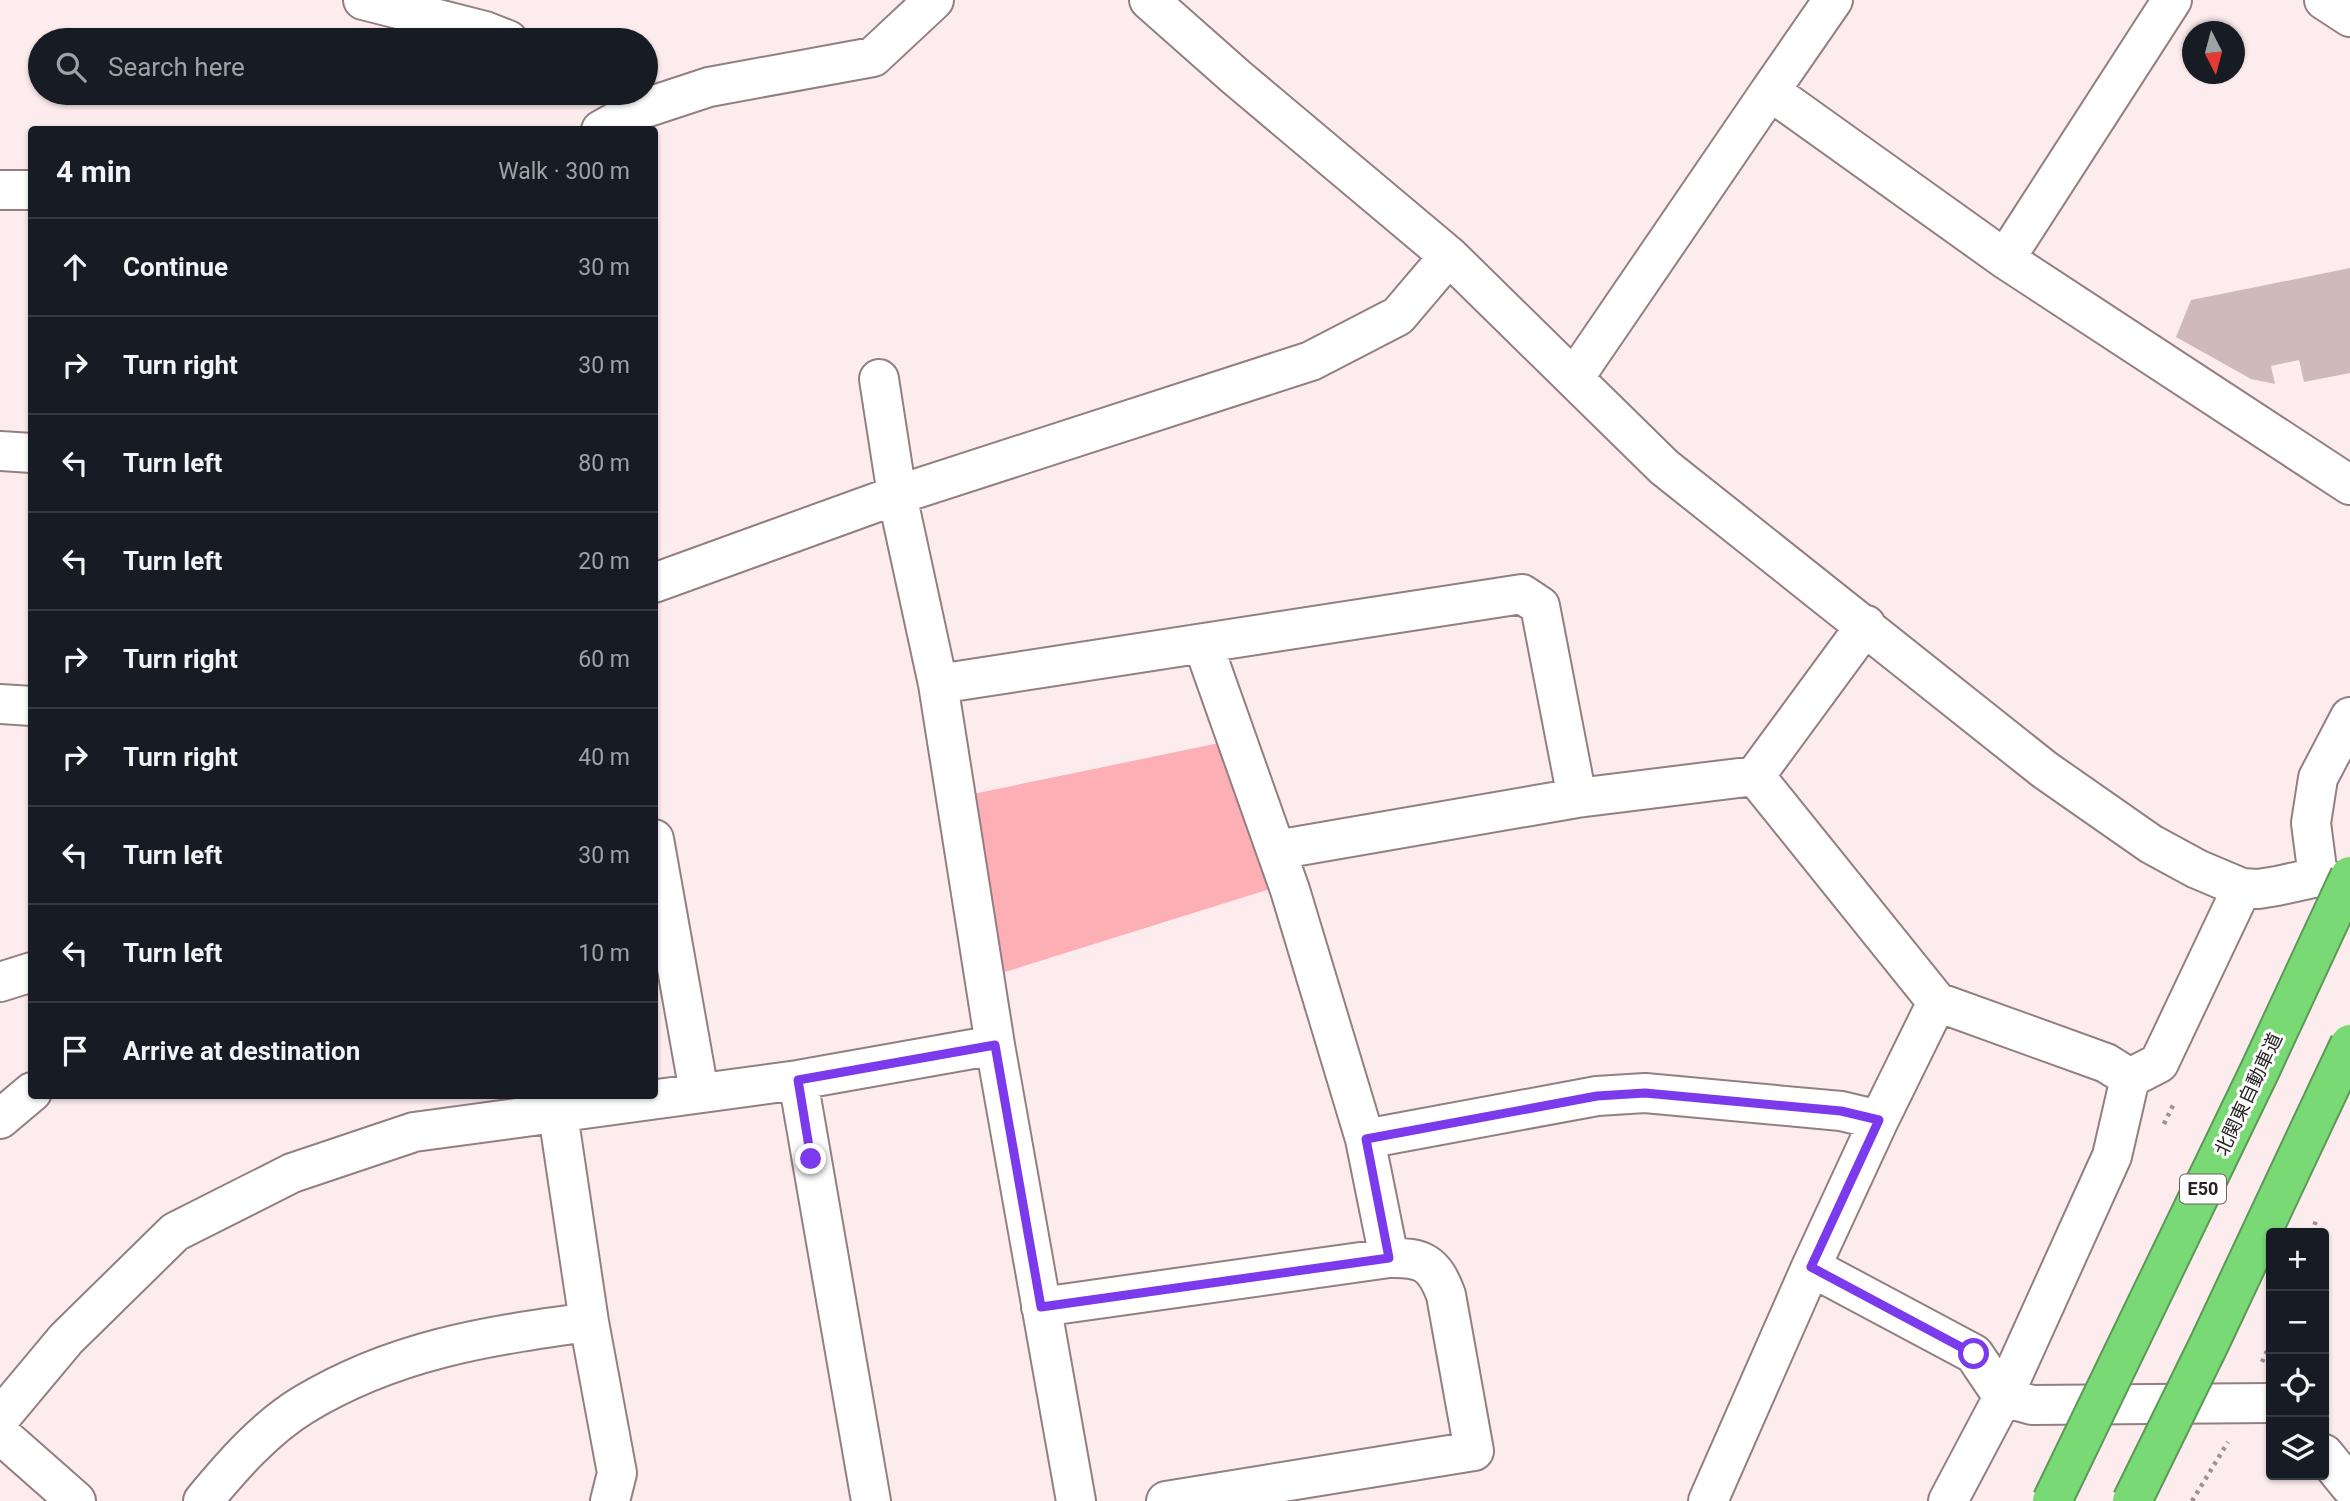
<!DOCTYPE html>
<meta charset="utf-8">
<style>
:root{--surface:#171b24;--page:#242831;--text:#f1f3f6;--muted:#9ea1a6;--line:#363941}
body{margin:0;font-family:Roboto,"Noto Sans JP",sans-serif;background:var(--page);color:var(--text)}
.controls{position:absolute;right:21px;bottom:21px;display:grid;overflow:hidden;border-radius:7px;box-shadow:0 2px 5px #0004}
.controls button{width:63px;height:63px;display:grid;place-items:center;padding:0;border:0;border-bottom:2px solid var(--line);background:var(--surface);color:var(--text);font:35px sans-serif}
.compass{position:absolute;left:2182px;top:21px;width:63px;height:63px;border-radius:50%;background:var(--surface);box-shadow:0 2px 5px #0004;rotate:174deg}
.stop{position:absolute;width:21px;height:21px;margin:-16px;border:5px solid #7c3aed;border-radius:50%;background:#fff}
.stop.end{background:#7c3aed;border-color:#fff;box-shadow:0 2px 7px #0008}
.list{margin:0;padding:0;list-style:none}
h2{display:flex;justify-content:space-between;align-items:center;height:91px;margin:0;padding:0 28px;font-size:30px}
h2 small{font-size:23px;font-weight:400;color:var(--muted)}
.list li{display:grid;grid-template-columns:46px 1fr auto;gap:21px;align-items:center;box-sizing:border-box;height:98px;padding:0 28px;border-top:2px solid var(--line)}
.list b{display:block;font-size:26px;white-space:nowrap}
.list em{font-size:23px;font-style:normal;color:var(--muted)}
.icon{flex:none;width:38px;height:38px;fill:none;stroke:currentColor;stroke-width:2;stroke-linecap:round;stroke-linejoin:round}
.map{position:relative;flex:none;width:2350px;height:1501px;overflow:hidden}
.search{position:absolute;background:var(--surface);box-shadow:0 2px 5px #0004;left:28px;top:28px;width:630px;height:77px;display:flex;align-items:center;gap:18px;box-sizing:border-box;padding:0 24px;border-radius:38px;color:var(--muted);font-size:26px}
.panel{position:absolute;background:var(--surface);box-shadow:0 2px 5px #0004;left:28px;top:126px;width:630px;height:973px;border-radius:7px}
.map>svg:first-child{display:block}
</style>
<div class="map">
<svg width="2350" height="1501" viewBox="0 0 2350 1501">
<rect width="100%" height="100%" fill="#fdeced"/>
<path fill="#fdafb6" d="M 1224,742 L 1270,889 L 1002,973 L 973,794 Z"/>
<path fill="#cfbabb" d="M 2350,268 L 2350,373 L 2304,382 L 2299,360 L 2271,366 L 2275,384 L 2251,379 L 2176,337 L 2191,300 Z"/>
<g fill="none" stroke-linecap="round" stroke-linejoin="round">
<g stroke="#937f81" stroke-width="42">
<path id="minor" d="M 363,0 L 485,31 L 508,40
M 1149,0 L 1236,77 L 1449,256 L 1664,467 L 2045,770 L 2151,844 L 2197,869 L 2242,888 L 2258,889 L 2277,886 L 2318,877 L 2329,880 L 2350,891
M 1833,0 L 1770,91 L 2005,259 L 2350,485
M 2324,0 L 2350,17
M 601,130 L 633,112 L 709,87 L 873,57 L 934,0
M 0,190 L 32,190
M 2005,259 L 2172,0
M 1574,378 L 1770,91
M 879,379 L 897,495 L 938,684 L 995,1045 L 1076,1501
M 0,451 L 32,453
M 654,583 L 897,495 L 1311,361 L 1398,316 L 1449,256
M 1203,644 L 1290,890 L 1365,1139 L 1389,1258
M 938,684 L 1522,594 L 1540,606 L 1577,798
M 0,704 L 32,706
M 1755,776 L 1937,1002 L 2106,1063 L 2130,1078 L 2159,1063 L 2242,888
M 654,839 L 699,1092
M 1276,850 L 1577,798 L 1755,776 L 1866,625
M 2318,877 L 2311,823 L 2318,778 L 2350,717
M 0,982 L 32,972
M 1937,1002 L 1879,1120 L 1811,1267 L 1974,1354 L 2003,1397 L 2032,1405 L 2271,1403
M 798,1080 L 871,1501
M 558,1114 L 589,1322 L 617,1473 L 610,1501
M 0,1119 L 32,1092
M 1365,1139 L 1597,1096 L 1645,1093 L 1841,1111 L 1879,1120
M 1041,1307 L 1389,1258 C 1423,1257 1434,1263 1446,1295 L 1474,1451 L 1166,1501
M 0,1418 L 66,1339 L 175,1232 L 292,1173 L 414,1132 L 798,1080 L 995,1045
M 0,1434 L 76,1501
M 2324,1454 L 2350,1486
M 203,1501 C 232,1466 264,1429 303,1405 C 394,1350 486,1336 589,1322
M 1708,1501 L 1811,1267
M 1948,1501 L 2003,1397 L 2112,1156 L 2130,1078"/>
</g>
<path stroke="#9d9091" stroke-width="4.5" stroke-dasharray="3.5 5" stroke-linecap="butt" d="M 2164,1124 L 2175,1101
M 2312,1233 L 2317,1217
M 2262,1362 L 2271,1342
M 2192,1501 L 2228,1442"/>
<use href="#minor" stroke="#fff" stroke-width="38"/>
<g stroke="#5c9958" stroke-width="42" stroke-linecap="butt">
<path id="highway-bridge" d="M 2052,1501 L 2260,1070 L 2350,876
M 2132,1501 L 2210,1342 L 2350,1044"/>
</g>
<use href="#highway-bridge" stroke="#78d975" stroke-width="38"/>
</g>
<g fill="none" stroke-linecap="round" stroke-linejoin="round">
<path stroke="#7c3aed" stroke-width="9" d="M 811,1159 L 798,1080 L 995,1045 L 1041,1307 L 1389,1258 L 1366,1139 L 1597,1096 L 1645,1093 L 1841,1111 L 1879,1120 L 1811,1267 L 1974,1354"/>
</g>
<g text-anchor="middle" stroke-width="6" stroke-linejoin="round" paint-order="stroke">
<rect fill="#fefefe" stroke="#696364" stroke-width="2" x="2180" y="1174.5" width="46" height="29" rx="5"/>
<g font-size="18" font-weight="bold" fill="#292122">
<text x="2203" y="1195">E50</text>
</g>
<g font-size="19" fill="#292122" stroke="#fefefe">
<text transform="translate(2248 1094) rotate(-65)" y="7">北関東自動車道</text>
</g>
</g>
</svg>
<div class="controls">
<button>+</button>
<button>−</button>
<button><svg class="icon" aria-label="locate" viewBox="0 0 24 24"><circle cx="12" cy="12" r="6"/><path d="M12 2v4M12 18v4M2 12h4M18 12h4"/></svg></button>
<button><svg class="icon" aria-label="layers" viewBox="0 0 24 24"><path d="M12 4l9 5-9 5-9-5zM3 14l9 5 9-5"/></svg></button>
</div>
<svg class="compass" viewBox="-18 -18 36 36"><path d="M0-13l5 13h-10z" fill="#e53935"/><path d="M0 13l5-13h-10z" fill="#9ea1a6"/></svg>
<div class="stop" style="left:1974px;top:1354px"></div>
<div class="stop end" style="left:811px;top:1159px"></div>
<div class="search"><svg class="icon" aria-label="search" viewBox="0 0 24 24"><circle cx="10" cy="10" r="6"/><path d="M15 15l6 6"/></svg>Search here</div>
<section class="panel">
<h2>4 min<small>Walk · 300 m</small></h2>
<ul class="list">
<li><svg class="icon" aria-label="ahead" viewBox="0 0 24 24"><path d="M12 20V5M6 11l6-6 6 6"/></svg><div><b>Continue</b></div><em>30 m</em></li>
<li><svg class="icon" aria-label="right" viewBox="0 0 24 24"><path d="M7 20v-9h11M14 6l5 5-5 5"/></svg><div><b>Turn right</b></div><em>30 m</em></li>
<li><svg class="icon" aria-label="left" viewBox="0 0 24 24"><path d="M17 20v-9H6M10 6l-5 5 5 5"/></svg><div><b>Turn left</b></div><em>80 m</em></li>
<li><svg class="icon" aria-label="left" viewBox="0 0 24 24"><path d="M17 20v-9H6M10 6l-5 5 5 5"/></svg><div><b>Turn left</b></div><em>20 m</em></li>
<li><svg class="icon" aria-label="right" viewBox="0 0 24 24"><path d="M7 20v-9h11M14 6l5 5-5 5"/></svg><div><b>Turn right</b></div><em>60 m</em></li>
<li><svg class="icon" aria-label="right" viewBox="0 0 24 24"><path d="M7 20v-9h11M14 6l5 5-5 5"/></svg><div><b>Turn right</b></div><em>40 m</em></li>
<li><svg class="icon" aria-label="left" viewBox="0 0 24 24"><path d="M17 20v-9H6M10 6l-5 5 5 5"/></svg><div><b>Turn left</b></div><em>30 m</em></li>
<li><svg class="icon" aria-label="left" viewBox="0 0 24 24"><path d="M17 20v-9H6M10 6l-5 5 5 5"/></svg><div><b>Turn left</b></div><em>10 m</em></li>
<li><svg class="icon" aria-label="arrive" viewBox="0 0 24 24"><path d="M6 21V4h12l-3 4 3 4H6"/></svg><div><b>Arrive at destination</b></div></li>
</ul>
</section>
</div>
